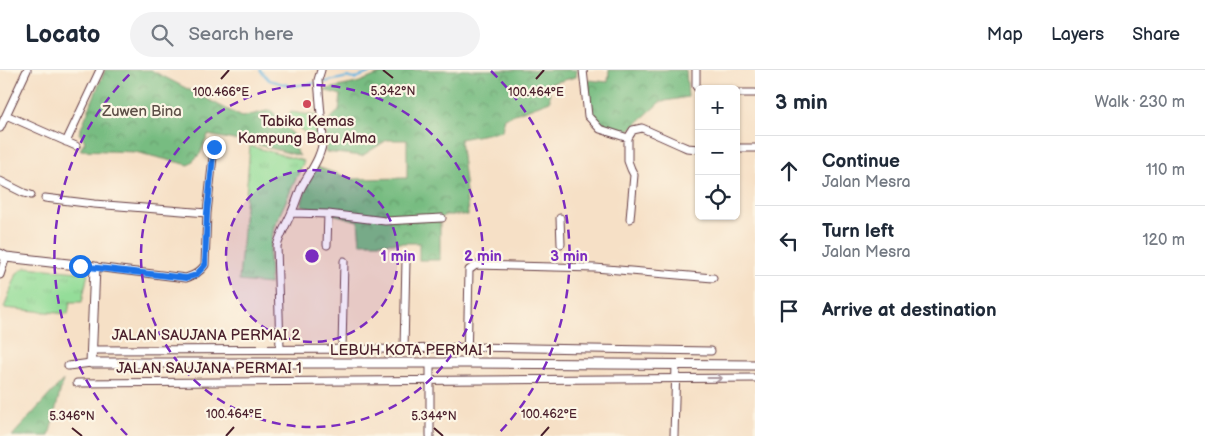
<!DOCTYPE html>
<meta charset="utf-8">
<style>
:root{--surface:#fff;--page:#f2f2f3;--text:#1f2937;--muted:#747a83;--line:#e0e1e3}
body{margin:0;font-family:"Balsamiq Sans",sans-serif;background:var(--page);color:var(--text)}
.controls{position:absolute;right:15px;top:15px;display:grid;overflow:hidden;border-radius:8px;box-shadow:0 1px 4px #0004}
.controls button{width:45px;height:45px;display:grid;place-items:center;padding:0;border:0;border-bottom:1px solid var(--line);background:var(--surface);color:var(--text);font:25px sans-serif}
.stop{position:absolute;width:15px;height:15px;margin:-11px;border:4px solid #1a73e8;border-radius:50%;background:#fff}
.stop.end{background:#1a73e8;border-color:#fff;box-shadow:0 1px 5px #0008}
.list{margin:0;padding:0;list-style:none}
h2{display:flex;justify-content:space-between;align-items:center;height:65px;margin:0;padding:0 20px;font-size:21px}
h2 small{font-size:16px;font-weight:400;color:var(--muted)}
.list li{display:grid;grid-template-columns:32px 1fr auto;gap:15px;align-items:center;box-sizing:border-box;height:70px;padding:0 20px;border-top:1px solid var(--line)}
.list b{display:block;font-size:19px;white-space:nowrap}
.list p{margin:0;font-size:16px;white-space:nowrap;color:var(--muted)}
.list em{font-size:16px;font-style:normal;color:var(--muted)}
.icon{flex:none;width:28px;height:28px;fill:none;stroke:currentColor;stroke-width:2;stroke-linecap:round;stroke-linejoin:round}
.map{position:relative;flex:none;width:755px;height:366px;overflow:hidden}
header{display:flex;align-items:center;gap:30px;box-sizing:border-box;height:70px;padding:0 25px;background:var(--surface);border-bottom:1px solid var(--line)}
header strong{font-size:24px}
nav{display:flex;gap:28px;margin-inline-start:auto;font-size:18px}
.search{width:350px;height:45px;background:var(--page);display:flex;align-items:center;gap:12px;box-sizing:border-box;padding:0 18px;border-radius:28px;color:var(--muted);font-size:19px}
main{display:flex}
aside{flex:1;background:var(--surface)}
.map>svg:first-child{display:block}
</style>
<header>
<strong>Locato</strong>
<div class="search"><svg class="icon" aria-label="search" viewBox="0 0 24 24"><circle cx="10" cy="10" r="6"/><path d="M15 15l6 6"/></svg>Search here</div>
<nav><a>Map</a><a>Layers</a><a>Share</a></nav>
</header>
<main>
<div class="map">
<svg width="755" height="366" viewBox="0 0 755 366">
<defs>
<pattern id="grass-tufts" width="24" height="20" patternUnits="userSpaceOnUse" patternTransform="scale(1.25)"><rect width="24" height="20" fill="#94dd99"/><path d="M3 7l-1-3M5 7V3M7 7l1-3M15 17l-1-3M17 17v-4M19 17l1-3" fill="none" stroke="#81bd84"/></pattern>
<pattern id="forest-crowns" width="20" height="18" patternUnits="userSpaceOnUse" patternTransform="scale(1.25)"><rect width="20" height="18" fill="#77bc81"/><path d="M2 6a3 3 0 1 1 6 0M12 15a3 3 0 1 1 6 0" fill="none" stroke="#64986a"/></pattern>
</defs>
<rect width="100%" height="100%" fill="#fcf5e5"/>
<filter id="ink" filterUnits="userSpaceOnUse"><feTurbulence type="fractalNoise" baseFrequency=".02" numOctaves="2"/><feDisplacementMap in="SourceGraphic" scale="10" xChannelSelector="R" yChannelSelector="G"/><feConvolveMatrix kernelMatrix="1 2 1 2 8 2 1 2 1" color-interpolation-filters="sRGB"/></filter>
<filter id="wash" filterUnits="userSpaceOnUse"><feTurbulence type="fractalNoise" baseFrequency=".0096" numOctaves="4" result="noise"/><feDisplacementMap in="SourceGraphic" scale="20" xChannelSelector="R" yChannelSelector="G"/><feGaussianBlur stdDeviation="1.12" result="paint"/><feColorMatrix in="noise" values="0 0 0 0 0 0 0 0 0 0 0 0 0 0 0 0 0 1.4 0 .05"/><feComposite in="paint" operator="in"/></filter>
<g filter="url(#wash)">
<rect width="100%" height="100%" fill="#f6e0c6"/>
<path fill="url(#grass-tufts)" stroke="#6f7e62" d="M 250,76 L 304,91 L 274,157 L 269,186 L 270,214 L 239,211 Z
M 26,197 L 88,203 L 82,232 L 70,232 L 68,244 L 4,238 L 17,203 Z"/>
<path fill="url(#forest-crowns)" stroke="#606e56" d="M 105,0 L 151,0 L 242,47 L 271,40 L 294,65 L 292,75 L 300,86 L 255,74 L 208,65 L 200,84 L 189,95 L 135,82 L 80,80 L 85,71 L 79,63 Z
M 390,0 L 577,0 L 576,7 L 549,14 L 550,31 L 504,48 L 502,61 L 460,69 L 465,112 L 468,145 L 445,145 L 440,149 L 440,190 L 419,190 L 419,173 L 360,173 L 358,151 L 301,135 L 308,113 L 317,97 L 353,109 L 407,108 L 407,70 L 387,70 L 362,86 L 325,82 L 327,73 L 326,52 L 339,41 L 341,25 L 323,20 L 357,13 Z
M 609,0 L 686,0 L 688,27 L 660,32 L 625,64 L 602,56 L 591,46 L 588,10 L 608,12 Z
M 63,310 L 49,366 L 12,366 Z"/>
<path fill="#94dd99" stroke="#6f7e62" d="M 290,42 L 318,46 L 318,73 L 291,52 Z"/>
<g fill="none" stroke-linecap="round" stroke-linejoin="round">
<path stroke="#68b6e2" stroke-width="2" d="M 260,0 L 269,10 L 291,16 L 325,12 L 348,7 L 354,9 L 376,0"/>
</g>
</g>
<g filter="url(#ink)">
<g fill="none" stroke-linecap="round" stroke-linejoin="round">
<g stroke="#643c42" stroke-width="9">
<path id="minor" d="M 583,0 L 588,46 L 600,59 L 628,68
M 696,0 L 696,16 L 699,20
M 736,23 L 755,23
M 6,45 L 76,76
M 0,58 L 27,0
M 66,72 L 100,0
M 736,78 L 755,78
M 0,111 L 24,123 L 31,125
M 45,128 L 94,134 L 207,143
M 292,143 L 328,144 L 327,175
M 328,144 L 385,151 L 442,148
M 560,148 L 561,174
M 630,149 L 634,105 L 631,99 L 628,91 L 628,68 L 633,60 L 642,58 L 680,75 L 687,78 L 699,79
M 95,197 L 186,208 C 194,205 199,203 205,195 L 207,143 L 214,77
M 0,205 L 6,187
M 342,278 L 344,191
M 280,279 L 277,176 C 280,165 286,155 291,144 C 295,135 298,126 301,118 C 310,101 322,87 323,68 L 318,10 L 321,0
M 404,279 L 406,190
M 92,280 L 404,279 L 468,277 L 711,281
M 430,293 L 430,366
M 467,293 L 469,200 L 476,195 L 595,198 L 713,208
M 68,296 L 91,293
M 77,313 L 755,308
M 674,366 L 676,294"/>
</g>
<g stroke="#643c42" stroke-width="11">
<path id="tertiary" d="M 0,184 L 6,187 L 95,197 L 91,293 L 467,293 L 755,295"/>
</g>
<use href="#minor" stroke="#fff" stroke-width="7"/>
<use href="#tertiary" stroke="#fff" stroke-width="9"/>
</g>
<defs><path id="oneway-shaft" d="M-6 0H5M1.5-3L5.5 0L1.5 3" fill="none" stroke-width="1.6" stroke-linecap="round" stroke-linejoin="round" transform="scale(1.25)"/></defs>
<use stroke="#ae9aa0" href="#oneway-shaft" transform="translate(715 308)"/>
</g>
<g fill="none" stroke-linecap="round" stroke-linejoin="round" filter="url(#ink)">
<path stroke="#1a73e8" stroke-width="6" d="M 80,196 L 186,208 L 196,205 L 205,195 L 207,143 L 214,77"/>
</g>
<path fill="none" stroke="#4a1f2b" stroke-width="2" d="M 383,0 L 393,8M 221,9 L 229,0M 536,9 L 544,0M 72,358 L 82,366M 434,358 L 443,366M 226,366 L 234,357M 541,366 L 549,357"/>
<circle cx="312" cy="186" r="86" fill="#7b2cbf" fill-opacity=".12"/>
<g fill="none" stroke="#7b2cbf" stroke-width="2.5" stroke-dasharray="9 6">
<circle cx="312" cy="186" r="86"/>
<circle cx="312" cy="186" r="171"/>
<path d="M127 365A257 257 0 0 1 133 1M491 1A257 257 0 0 1 497 365"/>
</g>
<circle fill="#d1495b" stroke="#fcf5e5" stroke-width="2" cx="307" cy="34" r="5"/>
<g text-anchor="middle" stroke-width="4.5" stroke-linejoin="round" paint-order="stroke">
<g font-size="15" fill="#5c4e46" stroke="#fcf5e5">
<text x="142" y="46">Zuwen Bina</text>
</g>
<g font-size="15" fill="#4a1f2b" stroke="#fcf5e5">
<text x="307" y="56">Tabika Kemas<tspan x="307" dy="17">Kampung Baru Alma</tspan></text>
</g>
<g font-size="15" fill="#4a1f2b" stroke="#fcf5e5">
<text x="206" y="270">JALAN SAUJANA PERMAI 2</text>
<text x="411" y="285">LEBUH KOTA PERMAI 1</text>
<text x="209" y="303">JALAN SAUJANA PERMAI 1</text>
</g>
</g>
<g font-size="12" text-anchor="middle" fill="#4a1f2b" stroke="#fcf5e5" stroke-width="4.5" stroke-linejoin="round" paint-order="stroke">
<text x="393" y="25">5.342°N</text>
<text x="221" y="26">100.466°E</text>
<text x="536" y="26">100.464°E</text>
<text x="234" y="348">100.464°E</text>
<text x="549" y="348">100.462°E</text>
<text x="72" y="350">5.346°N</text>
<text x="434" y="350">5.344°N</text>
</g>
<circle cx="312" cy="186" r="8" fill="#7b2cbf" stroke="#fcf5e5" stroke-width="2.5"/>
<g font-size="15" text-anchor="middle" font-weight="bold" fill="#7b2cbf" stroke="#fcf5e5" stroke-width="4.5" stroke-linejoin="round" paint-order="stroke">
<text x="398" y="191">1 min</text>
<text x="483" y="191">2 min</text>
<text x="569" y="191">3 min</text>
</g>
</svg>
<div class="controls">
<button>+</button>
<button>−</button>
<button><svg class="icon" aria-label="locate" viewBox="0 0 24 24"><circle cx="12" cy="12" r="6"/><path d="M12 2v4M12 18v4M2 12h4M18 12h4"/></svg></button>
</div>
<div class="stop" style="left:80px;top:196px"></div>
<div class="stop end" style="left:214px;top:77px"></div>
</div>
<aside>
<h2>3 min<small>Walk · 230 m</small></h2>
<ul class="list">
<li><svg class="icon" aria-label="ahead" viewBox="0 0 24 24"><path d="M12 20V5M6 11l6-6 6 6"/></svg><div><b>Continue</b><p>Jalan Mesra</p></div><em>110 m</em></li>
<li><svg class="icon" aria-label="left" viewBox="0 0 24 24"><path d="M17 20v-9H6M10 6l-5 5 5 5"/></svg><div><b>Turn left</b><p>Jalan Mesra</p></div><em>120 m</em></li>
<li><svg class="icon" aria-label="arrive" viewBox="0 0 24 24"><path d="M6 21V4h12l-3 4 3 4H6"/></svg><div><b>Arrive at destination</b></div></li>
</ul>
</aside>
</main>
